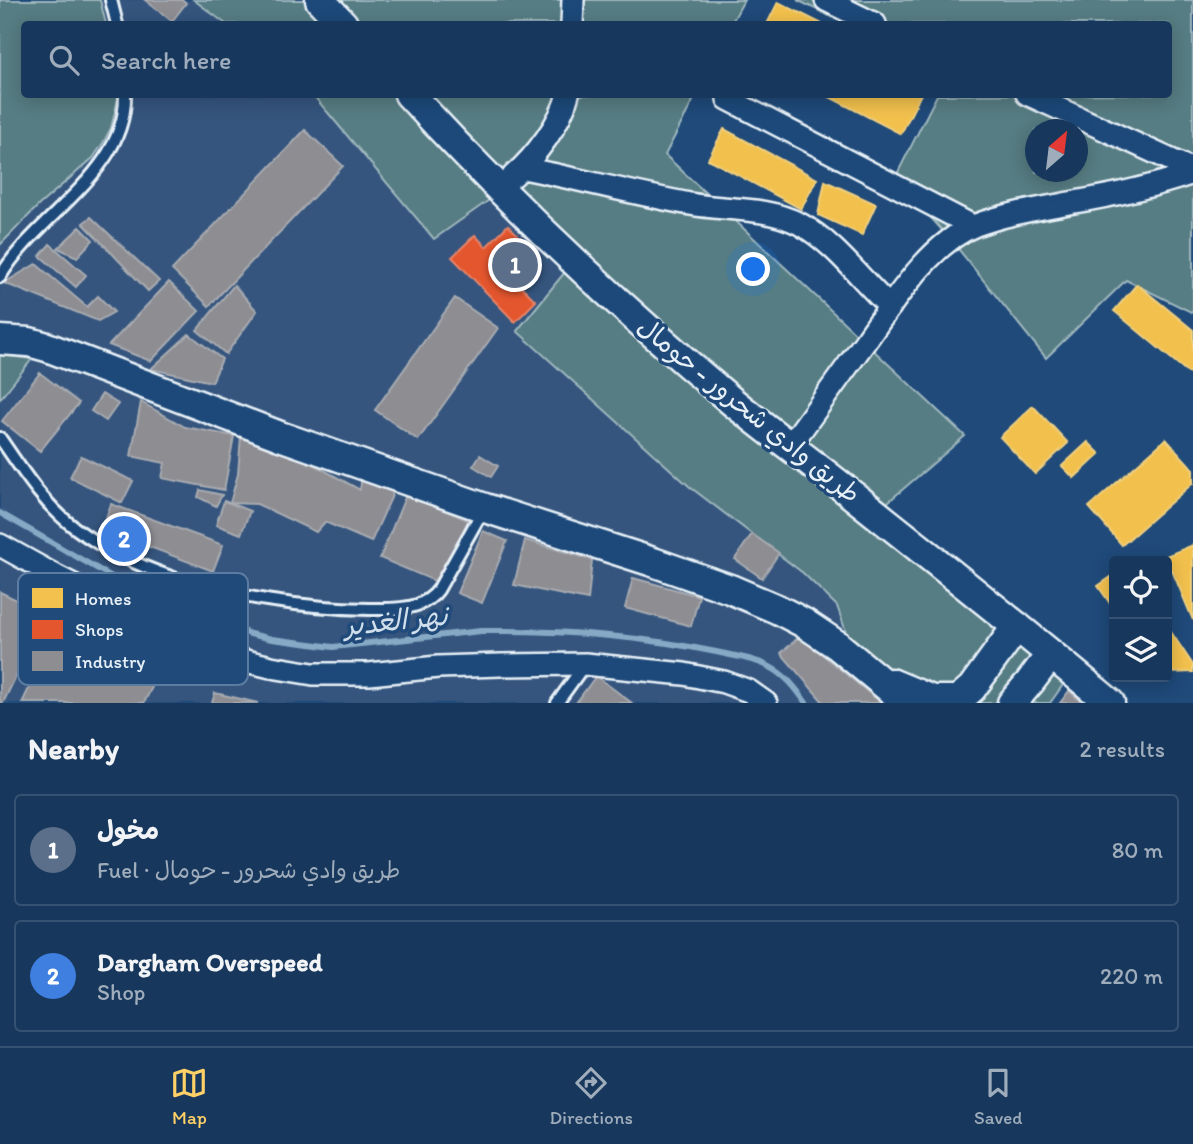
<!DOCTYPE html>
<meta charset="utf-8">
<style>
:root{--surface:#17385c;--page:#244365;--text:#f1f3f6;--muted:#9eacbb;--line:#365272;--accent:#ffd166}
body{margin:0;font-family:Itim,"Playpen Sans Arabic",sans-serif;background:var(--page);color:var(--text)}
.controls{position:absolute;right:21px;bottom:21px;display:grid;overflow:hidden;border-radius:7px;box-shadow:0 4px 18px #0003}
.controls button{width:63px;height:63px;display:grid;place-items:center;padding:0;border:0;border-bottom:2px solid var(--line);background:var(--surface);color:var(--text);font:35px sans-serif}
.compass{position:absolute;left:1025px;top:119px;width:63px;height:63px;border-radius:50%;background:var(--surface);box-shadow:0 4px 18px #0003;rotate:28deg}
.you{position:absolute;left:754px;top:270px;width:24px;height:24px;margin:-18px;border:5px solid #fff;border-radius:50%;background:#1a73e8;box-shadow:0 0 0 10px #1a73e833}
.badge{display:grid;place-items:center;width:46px;height:46px;border-radius:50%;background:var(--accent);color:#fff;font-size:23px;font-weight:700}
.pin{position:absolute;translate:-50% -50%;border:4px solid #fff;box-shadow:0 2px 7px #0006}
.list{margin:0;padding:0;list-style:none}
h2{display:flex;justify-content:space-between;align-items:center;height:91px;margin:0;padding:0 28px;font-size:30px}
h2 small{font-size:23px;font-weight:400;color:var(--muted)}
.list li{display:grid;grid-template-columns:46px 1fr auto;gap:21px;align-items:center;box-sizing:border-box;height:112px;margin:0 14px 14px;padding:0 14px;border:2px solid var(--line);border-radius:7px}
.list b{display:block;font-size:26px;white-space:nowrap}
.list p{margin:0;font-size:23px;white-space:nowrap;color:var(--muted)}
.list em{font-size:23px;font-style:normal;color:var(--muted)}
.icon{flex:none;width:38px;height:38px;fill:none;stroke:currentColor;stroke-width:2;stroke-linecap:round;stroke-linejoin:round}
.map{position:relative;flex:none;width:1193px;height:703px;overflow:hidden}
.search{position:absolute;background:var(--surface);box-shadow:0 4px 18px #0003;left:21px;right:21px;top:21px;height:77px;display:flex;align-items:center;gap:18px;box-sizing:border-box;padding:0 24px;border-radius:7px;color:var(--muted);font-size:26px}
.sheet{height:343px;background:var(--surface)}
nav{display:flex;justify-content:space-around;align-items:center;box-sizing:border-box;height:98px;border-top:2px solid var(--line);background:var(--surface);font-size:19px;color:var(--muted)}
nav a{display:grid;justify-items:center;gap:4px}
nav .on{color:var(--accent)}
.map>svg:first-child{display:block}
</style>
<div class="map">
<svg width="1193" height="703" viewBox="0 0 1193 703">
<rect width="100%" height="100%" fill="#1f4a7a"/>
<filter id="ink" filterUnits="userSpaceOnUse"><feTurbulence type="fractalNoise" baseFrequency=".0143" numOctaves="2"/><feDisplacementMap in="SourceGraphic" scale="14" xChannelSelector="R" yChannelSelector="G"/><feConvolveMatrix kernelMatrix="1 2 1 2 8 2 1 2 1" color-interpolation-filters="sRGB"/></filter>
<g filter="url(#ink)">
<path fill="#34557e" d="M 100,0 L 194,0 L 226,24 L 106,24 Z
M 119,95 L 313,95 L 434,239 L 492,198 L 566,271 L 518,331 L 690,487 L 803,573 L 837,606 L 849,640 L 928,703 L 0,703 L 0,245 L 39,205 L 66,181 L 80,171 L 111,128 Z"/>
<path fill="#567d83" stroke="#9fb7be" stroke-width="2" fill-rule="evenodd" d="M 0,0 L 100,0 L 106,24 L 24,24 L 24,94 L 119,95 L 111,128 L 103,143 L 93,158 L 39,205 L 0,245 Z
M 194,0 L 744,0 L 731,24 L 226,24 Z
M 797,0 L 1193,0 L 1193,313 L 1126,280 L 1046,358 L 951,240 L 895,178 L 937,95 L 1168,94 L 1168,24 L 846,24 ZM 1036,130 L 1078,130 L 1078,172 L 1036,172 Z
M 313,95 L 696,95 L 665,155 L 965,436 L 881,508 L 1065,682 L 1050,703 L 928,703 L 849,640 L 837,606 L 803,573 L 690,487 L 517,331 L 565,272 L 492,198 L 434,239 Z
M 0,355 L 32,359 L 0,399 Z"/>
<path fill="#f2c14e" stroke="#efcf81" stroke-width="2" d="M 778,2 L 822,24 L 767,24 Z
M 824,94 L 921,94 L 901,134 Z
M 724,129 L 817,179 L 801,209 L 708,159 Z
M 825,181 L 876,204 L 862,235 L 818,215 Z
M 1137,284 L 1193,330 L 1193,372 L 1191,375 L 1114,311 Z
M 1033,406 L 1068,443 L 1035,474 L 1000,437 Z
M 1166,439 L 1193,469 L 1193,483 L 1122,545 L 1089,507 Z
M 1088,442 L 1100,454 L 1074,478 L 1062,466 Z
M 1193,545 L 1193,620 L 1166,556 Z
M 1114,575 L 1114,609 L 1098,586 Z
M 1167,626 L 1193,665 L 1193,672 L 1167,673 Z"/>
<path fill="#e4572e" stroke="#e5856b" stroke-width="2" d="M 508,225 L 538,255 L 513,278 L 536,301 L 515,322 L 452,257 L 475,235 L 486,247 Z"/>
<path fill="#8d8d92" stroke="#a8abb1" stroke-width="2" d="M 145,0 L 183,0 L 186,3 L 172,21 Z
M 305,130 L 343,166 L 209,306 L 172,270 Z
M 91,217 L 159,281 L 148,291 L 83,223 Z
M 80,227 L 93,240 L 77,257 L 58,248 Z
M 50,244 L 86,275 L 76,287 L 40,256 Z
M 36,264 L 87,307 L 98,296 L 114,312 L 98,321 L 4,283 Z
M 169,282 L 199,311 L 151,361 L 109,345 Z
M 234,285 L 257,311 L 226,354 L 197,330 Z
M 455,298 L 498,328 L 418,440 L 375,410 Z
M 189,334 L 222,359 L 212,382 L 151,369 Z
M 40,373 L 79,403 L 40,451 L 2,421 Z
M 102,394 L 118,404 L 106,421 L 91,411 Z
M 141,402 L 185,427 L 234,436 L 224,490 L 162,478 L 165,463 L 131,456 Z
M 241,436 L 289,451 L 360,490 L 362,476 L 394,491 L 371,542 L 325,522 L 316,532 L 257,504 L 230,503 L 238,474 Z
M 480,455 L 498,466 L 491,477 L 473,466 Z
M 81,456 L 133,481 L 122,503 L 70,477 Z
M 200,490 L 222,495 L 216,506 L 198,497 Z
M 406,495 L 468,520 L 442,584 L 380,558 Z
M 224,501 L 250,511 L 241,534 L 216,525 Z
M 111,504 L 223,545 L 213,571 L 102,529 Z
M 483,531 L 507,541 L 482,603 L 457,593 Z
M 752,534 L 779,553 L 762,578 L 735,559 Z
M 525,540 L 592,560 L 588,600 L 514,585 Z
M 633,578 L 699,596 L 691,626 L 625,608 Z
M 0,592 L 46,614 L 3,703 L 0,703 Z
M 55,634 L 154,683 L 144,703 L 22,703 Z
M 800,636 L 881,703 L 824,703 L 781,653 Z
M 596,676 L 632,703 L 576,703 Z
M 1069,691 L 1083,703 L 1060,703 Z
M 215,693 L 258,703 L 212,703 Z"/>
<g fill="none" stroke-linecap="round" stroke-linejoin="round">
<path stroke="#86aac5" stroke-width="6" d="M 0,513 L 126,585 L 250,634 L 272,639 L 333,647 L 481,631 C 557,630 642,636 716,652 C 733,656 753,658 768,666 C 785,674 796,688 806,703"/>
<g stroke="#e8f1f8" stroke-width="16">
<path id="lane" d="M 111,0 L 117,24
M 0,277 C 36,215 127,173 125,94
M 0,438 C 22,470 43,504 75,528 C 105,550 139,566 174,578 C 234,598 306,608 369,609 C 384,609 402,610 417,605 C 425,602 433,597 438,590 L 483,510
M 557,703 L 585,664"/>
</g>
<g stroke="#e8f1f8" stroke-width="26">
<path id="street" d="M 826,0 L 875,24
M 572,24 L 573,0
M 1027,94 L 1193,170
M 728,99 L 973,226
M 523,168 C 579,179 634,194 690,204 C 727,211 765,206 800,224 C 835,243 861,280 890,307
M 513,176 C 535,157 561,123 568,94
M 789,447 C 815,411 841,375 867,339 C 894,301 931,242 976,225 C 1006,214 1038,209 1069,203 C 1111,196 1152,187 1193,173
M 0,545 L 56,576 L 139,618 L 189,641 L 233,658 L 271,667 L 313,674 L 369,674 L 438,667 L 501,665 L 585,664 L 684,674 L 724,682 L 749,691 L 766,703"/>
</g>
<g stroke="#e8f1f8" stroke-width="33">
<path id="secondary" d="M 320,0 L 343,24
M 409,94 C 510,204 619,307 734,403 C 774,435 815,465 855,497 C 941,565 1026,633 1110,703
M 0,340 L 29,342 L 47,347 L 280,436 L 485,508 L 653,562 L 730,589 L 777,609 L 804,623 L 837,645 L 907,703
M 891,683 L 932,700 L 958,700 L 972,688 L 1017,626
M 1012,703 L 1030,682 L 1051,654"/>
</g>
<use href="#lane" stroke="#1f4a7a" stroke-width="10"/>
<use href="#street" stroke="#1f4a7a" stroke-width="21"/>
<use href="#secondary" stroke="#1f4a7a" stroke-width="28"/>
</g>
</g>
<g text-anchor="middle" stroke-width="7" stroke-linejoin="round" paint-order="stroke">
<g font-size="26" fill="#e8f1f8" stroke="#1f4a7a">
<text transform="translate(749 410) rotate(39)" y="9">طريق وادي شحرور - حومال</text>
</g>
<g font-size="28" font-style="italic" fill="#d0dfeb" stroke="#1f4a7a">
<text transform="translate(396 620) rotate(-6)" y="10">نهر الغدير</text>
</g>
</g>
<rect x="18" y="573" width="230" height="112" rx="10" fill="#1f4a7a" stroke="#5b7ca0" stroke-width="2"/>
<rect x="32" y="588" width="31" height="20" fill="#f2c14e"/>
<rect x="32" y="620" width="31" height="19" fill="#e4572e"/>
<rect x="32" y="651" width="31" height="20" fill="#8d8d92"/>
<g font-size="19" fill="#e8f1f8">
<text x="75" y="605">Homes</text>
<text x="75" y="636">Shops</text>
<text x="75" y="668">Industry</text>
</g>
</svg>
<div class="controls">
<button><svg class="icon" aria-label="locate" viewBox="0 0 24 24"><circle cx="12" cy="12" r="6"/><path d="M12 2v4M12 18v4M2 12h4M18 12h4"/></svg></button>
<button><svg class="icon" aria-label="layers" viewBox="0 0 24 24"><path d="M12 4l9 5-9 5-9-5zM3 14l9 5 9-5"/></svg></button>
</div>
<svg class="compass" viewBox="-18 -18 36 36"><path d="M0-13l5 13h-10z" fill="#e53935"/><path d="M0 13l5-13h-10z" fill="#9eacbb"/></svg>
<div class="you"></div>
<div class="pin badge" style="left:515px;top:265px;background:#5c6f8a">1</div>
<div class="pin badge" style="left:124px;top:539px;background:#3f7fe0">2</div>
<div class="search"><svg class="icon" aria-label="search" viewBox="0 0 24 24"><circle cx="10" cy="10" r="6"/><path d="M15 15l6 6"/></svg>Search here</div>
</div>
<section class="sheet">
<h2>Nearby<small>2 results</small></h2>
<ul class="list">
<li><span class="badge" style="background:#5c6f8a">1</span><div><b>مخول</b><p>Fuel · طريق وادي شحرور - حومال</p></div><em>80 m</em></li>
<li><span class="badge" style="background:#3f7fe0">2</span><div><b>Dargham Overspeed</b><p>Shop</p></div><em>220 m</em></li>
</ul>
</section>
<nav>
<a class="on"><svg class="icon" aria-label="map" viewBox="0 0 24 24"><path d="M3 6l6-2 6 2 6-2v14l-6 2-6-2-6 2zM9 4v14M15 6v14"/></svg>Map</a>
<a><svg class="icon" aria-label="directions" viewBox="0 0 24 24"><path d="M12 3l9 9-9 9-9-9zM9 14v-3h6M13 9l2 2-2 2"/></svg>Directions</a>
<a><svg class="icon" aria-label="saved" viewBox="0 0 24 24"><path d="M7 4h10v16l-5-4-5 4z"/></svg>Saved</a>
</nav>
